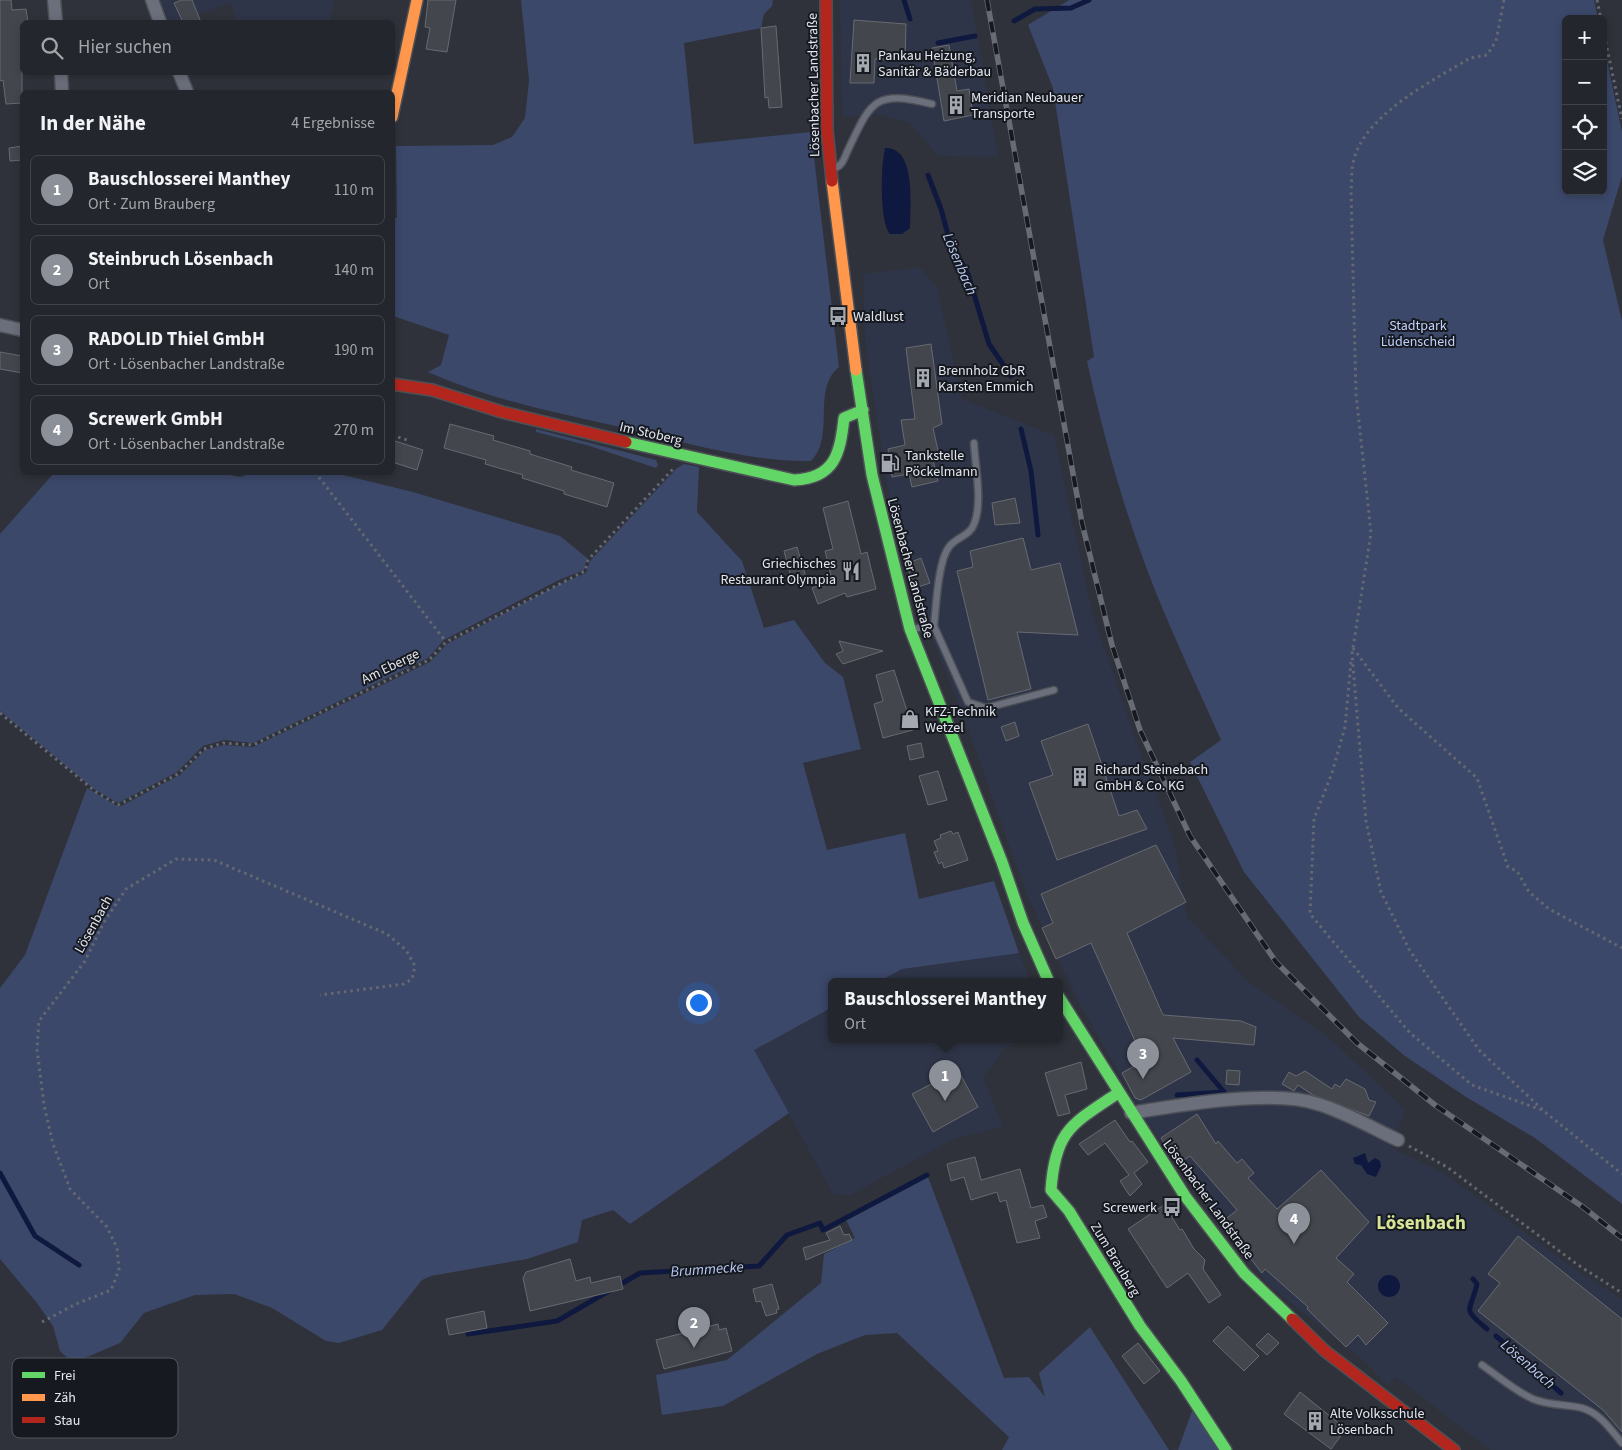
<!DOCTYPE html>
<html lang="de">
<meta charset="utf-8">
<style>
:root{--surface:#23262c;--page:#2f3238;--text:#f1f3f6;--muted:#a3a5a9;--line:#404348;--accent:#8c9099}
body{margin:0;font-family:"Source Sans 3",sans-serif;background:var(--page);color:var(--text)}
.controls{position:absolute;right:15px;top:15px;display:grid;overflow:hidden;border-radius:8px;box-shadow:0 2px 8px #0003}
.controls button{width:45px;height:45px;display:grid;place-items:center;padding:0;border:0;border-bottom:1px solid var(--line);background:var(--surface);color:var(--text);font:25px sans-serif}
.you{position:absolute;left:698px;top:1002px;width:18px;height:18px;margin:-12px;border:4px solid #fff;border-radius:50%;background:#1a73e8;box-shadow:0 0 0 8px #1a73e833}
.badge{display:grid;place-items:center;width:32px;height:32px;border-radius:50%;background:var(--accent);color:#fff;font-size:16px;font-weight:700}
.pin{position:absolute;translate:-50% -41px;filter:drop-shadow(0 1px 2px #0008)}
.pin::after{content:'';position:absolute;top:26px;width:18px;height:15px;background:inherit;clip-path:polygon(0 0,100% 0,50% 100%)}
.popup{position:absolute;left:828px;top:978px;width:235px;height:65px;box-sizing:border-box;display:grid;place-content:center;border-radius:8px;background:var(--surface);filter:drop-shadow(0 1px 4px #0005);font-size:16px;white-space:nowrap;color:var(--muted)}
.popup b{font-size:19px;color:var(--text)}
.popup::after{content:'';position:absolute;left:50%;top:100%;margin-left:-10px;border:10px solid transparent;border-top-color:var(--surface)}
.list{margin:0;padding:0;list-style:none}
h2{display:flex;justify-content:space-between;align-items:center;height:65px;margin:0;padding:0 20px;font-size:21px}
h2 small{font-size:16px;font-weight:400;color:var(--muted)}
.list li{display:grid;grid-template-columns:32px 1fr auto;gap:15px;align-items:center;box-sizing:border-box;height:70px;margin:0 10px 10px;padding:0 10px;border:1px solid var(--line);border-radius:8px}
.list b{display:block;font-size:19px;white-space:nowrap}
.list p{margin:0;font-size:16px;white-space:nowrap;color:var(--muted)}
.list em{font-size:16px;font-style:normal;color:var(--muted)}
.icon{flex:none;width:28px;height:28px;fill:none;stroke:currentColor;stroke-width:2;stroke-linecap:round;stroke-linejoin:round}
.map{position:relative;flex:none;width:1622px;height:1450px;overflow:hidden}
.search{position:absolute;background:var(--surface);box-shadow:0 2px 8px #0003;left:20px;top:20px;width:375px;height:55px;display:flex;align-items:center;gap:12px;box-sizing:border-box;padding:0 18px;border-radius:8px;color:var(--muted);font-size:19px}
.panel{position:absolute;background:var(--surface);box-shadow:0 2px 8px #0003;left:20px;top:90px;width:375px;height:385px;border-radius:8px}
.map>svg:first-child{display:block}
</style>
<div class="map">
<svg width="1622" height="1450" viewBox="0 0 1622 1450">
<rect width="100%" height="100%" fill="#2f323a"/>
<path fill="#2f3548" d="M 160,0 L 334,0 L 330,22 L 238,22 L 230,3 L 179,22 L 169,22 Z
M 840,0 L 971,0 L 998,157 L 938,156 L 910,123 L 881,115 L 842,117 Z
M 920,267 L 937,288 L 962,399 L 1054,435 L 1092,612 L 1136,741 L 1174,842 L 1187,917 L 1249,982 L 1328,1037 L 1406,1110 L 1390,1147 L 1444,1173 L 1575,1269 L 1622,1299 L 1622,1450 L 1490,1450 L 1396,1377 L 1388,1386 L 1362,1359 L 1268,1285 L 1148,1123 L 1078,1001 L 1026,893 L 964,717 L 918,604 L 890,501 L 865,342 L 863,274 Z
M 1019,953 L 1031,982 L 878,982 L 902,969 Z
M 831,1008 L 831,1040 L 1021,1040 L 1005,1048 L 983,1078 L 1003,1127 L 956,1138 L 850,1195 L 834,1195 L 753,1050 Z"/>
<path fill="#3c486a" d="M 521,0 L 773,0 L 772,6 L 764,14 L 761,28 L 684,43 L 694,144 L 811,132 L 839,367 C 811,390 836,436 811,461 C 748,462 685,442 625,428 C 557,413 491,400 428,372 L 441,365 L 449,335 L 393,316 L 392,218 L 397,218 L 396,146 L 493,145 L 512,137 L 525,118 L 529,80 Z
M 1069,0 L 1594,0 L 1598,19 L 1566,19 L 1566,191 L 1603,191 L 1603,42 L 1622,132 L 1622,176 L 1603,240 L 1622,321 L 1622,1204 L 1535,1138 L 1466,1097 L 1405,1056 L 1359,1017 L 1244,872 L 1190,762 L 1221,740 C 1203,700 1184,659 1167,619 C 1131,536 1106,448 1087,361 L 1094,357 L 1053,88 L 1028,25 Z
M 536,429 L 656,460 L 658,465 L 656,468 L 590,446 L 536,432 Z
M 684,464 L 699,467 L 697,512 L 742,561 L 764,628 L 794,620 L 825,663 L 843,677 L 861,749 L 803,763 L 827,850 L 905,833 L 919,899 L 994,881 L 1019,953 L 902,969 L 878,982 L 831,982 L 831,1008 L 754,1050 L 789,1113 L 630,1224 L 613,1210 L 582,1220 L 578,1242 L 527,1259 L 431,1276 L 422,1280 L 382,1330 L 339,1343 L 326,1341 L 272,1308 L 234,1294 L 195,1295 L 144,1313 L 120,1343 L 73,1363 L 60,1351 L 53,1326 L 37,1303 L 0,1259 L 0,988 L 25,955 L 87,788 L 119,807 L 180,775 L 205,750 L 224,745 L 253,747 L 430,662 L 447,644 L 560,584 L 586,573 L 590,561 L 677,468 Z
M 214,472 L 240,477 L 253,473 L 335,473 L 413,492 L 560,536 L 587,558 L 584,570 L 559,580 L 444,640 L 428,658 L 253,743 L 224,740 L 203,746 L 177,772 L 118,803 L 94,789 L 0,711 L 0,534 L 54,473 Z
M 928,1177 L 1004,1378 L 1029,1377 L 1045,1397 L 1039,1373 L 1090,1327 L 1169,1450 L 1002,1450 L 1009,1437 L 897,1333 L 865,1335 L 817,1354 L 723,1406 L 662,1415 L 656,1375 L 727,1360 L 821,1283 L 824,1254 L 855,1238 L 846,1220 Z
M 1193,1408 L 1219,1450 L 1178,1450 Z"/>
<path fill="#0f193f" d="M 885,148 C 917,147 910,207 910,228 L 902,234 L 890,234 C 879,221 881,165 885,148 Z
M 1365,1153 L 1368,1163 L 1375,1158 L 1380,1161 L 1381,1166 L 1376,1177 L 1367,1174 L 1361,1165 L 1355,1164 L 1353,1158 Z
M1378 1286a11 11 0 1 1 22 0a11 11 0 1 1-22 0Z"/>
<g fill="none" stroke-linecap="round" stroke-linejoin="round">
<path stroke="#0f193f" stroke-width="5" d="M 904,0 L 910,19
M 1014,21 L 1035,9 L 1071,8 L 1089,0
M 938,43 L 975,36
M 928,175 L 941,209 L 950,242 L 968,274 L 989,344 L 1011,376
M 1021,429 L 1031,471 L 1038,535
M 1197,1060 L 1224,1092
M 1177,1095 L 1224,1092
M 0,1173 L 35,1236 L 79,1265
M 1473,1279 L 1477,1284 C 1471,1312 1460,1307 1487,1329
M 468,1334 L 557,1321 L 640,1273 L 759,1266 L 787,1235 L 820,1223 L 823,1230 L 927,1175
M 1496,1336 L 1561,1393"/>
</g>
<path fill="#43464c" stroke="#676a71" d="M 0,0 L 11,0 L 12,10 L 26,9 L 28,22 L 22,22 L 22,103 L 6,104 L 3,80 L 0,81 Z
M 182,0 L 192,0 L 201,22 L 183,22 L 174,3 Z
M 428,0 L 456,0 L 447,52 L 426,49 L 430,28 L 425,27 Z
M 854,20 L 906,24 L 905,61 L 875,59 L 874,83 L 850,83 Z
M 776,26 L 782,107 L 769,108 L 768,97 L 765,98 L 761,28 Z
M 949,45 L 957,91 L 969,89 L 973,115 L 944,121 L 932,48 Z
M 22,146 L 22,160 L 10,161 L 9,148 Z
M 931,344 L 942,424 L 933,428 L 939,455 L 932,456 L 938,481 L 912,487 L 909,474 L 892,477 L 888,449 L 905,445 L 901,420 L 915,419 L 906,348 Z
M 0,352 L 22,356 L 22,373 L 0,369 Z
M 450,424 L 494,436 L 493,440 L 530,451 L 530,454 L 572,467 L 571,470 L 614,483 L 607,507 L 564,494 L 564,491 L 522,478 L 523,475 L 485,464 L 486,460 L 444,448 Z
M 392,440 L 423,450 L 417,470 L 392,462 Z
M 1015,498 L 1020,523 L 995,525 L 992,503 Z
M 848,501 L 861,554 L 867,552 L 876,589 L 847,597 L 845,593 L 818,604 L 812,588 L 832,580 L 825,551 L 833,549 L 823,508 Z
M 1023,538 L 1031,570 L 1060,563 L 1078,635 L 1017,632 L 1031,689 L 988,700 L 957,571 L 973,567 L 970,551 Z
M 797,547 L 807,581 L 793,585 L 784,551 Z
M 921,558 L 930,583 L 915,588 L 906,564 Z
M 839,641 L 883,651 L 843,664 L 836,654 L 843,651 Z
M 894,670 L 913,730 L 883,738 L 874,704 L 883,701 L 876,675 Z
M 1015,722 L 1019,736 L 1006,741 L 1001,727 Z
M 1088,724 L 1119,816 L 1137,810 L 1147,829 L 1057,860 L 1029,783 L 1053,775 L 1041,741 Z
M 921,743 L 924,757 L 910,760 L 907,746 Z
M 938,771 L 947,800 L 928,805 L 919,776 Z
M 951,831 L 953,834 L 958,832 L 968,860 L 944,868 L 942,862 L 939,864 L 934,852 L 938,851 L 934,841 L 941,838 L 940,835 Z
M 1156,845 L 1186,902 L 1127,933 L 1163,1015 L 1241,1021 L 1256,1027 L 1254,1045 L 1173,1038 L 1191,1072 L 1141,1100 L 1135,1098 L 1122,1073 L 1141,1062 L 1135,1051 L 1139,1050 L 1091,943 L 1056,959 L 1042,928 L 1053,923 L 1041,894 Z
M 1081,1062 L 1087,1089 L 1065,1095 L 1070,1113 L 1058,1116 L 1045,1073 Z
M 958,1070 L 978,1107 L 933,1132 L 912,1094 Z
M 1227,1070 L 1240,1071 L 1239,1085 L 1226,1084 Z
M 1305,1071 L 1332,1089 L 1335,1084 L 1340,1087 L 1346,1079 L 1365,1089 L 1369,1100 L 1376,1102 L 1369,1116 L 1313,1095 L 1298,1085 L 1294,1091 L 1282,1084 L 1289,1072 L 1296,1076 Z
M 1197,1114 L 1216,1144 L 1218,1141 L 1237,1163 L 1242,1159 L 1254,1173 L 1248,1178 L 1277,1209 L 1321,1170 L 1369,1222 L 1336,1258 L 1354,1274 L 1347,1282 L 1388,1323 L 1366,1345 L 1358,1335 L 1346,1347 L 1307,1309 L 1308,1307 L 1265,1269 L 1262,1273 L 1222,1222 L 1237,1210 L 1190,1156 L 1178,1164 L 1161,1138 Z
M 1115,1120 L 1130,1142 L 1132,1141 L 1148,1162 L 1134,1173 L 1142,1184 L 1130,1196 L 1120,1181 L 1129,1175 L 1105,1143 L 1088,1155 L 1079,1144 Z
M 975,1157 L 981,1180 L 1020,1169 L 1031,1208 L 1043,1205 L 1047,1217 L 1035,1221 L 1040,1238 L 1017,1243 L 1006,1200 L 1000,1202 L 997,1192 L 971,1200 L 964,1177 L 951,1181 L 947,1164 Z
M 1164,1205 L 1180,1230 L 1182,1229 L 1194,1249 L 1205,1260 L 1203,1269 L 1221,1295 L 1209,1303 L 1188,1273 L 1167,1288 L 1128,1229 Z
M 840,1226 L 844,1235 L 849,1234 L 852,1240 L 806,1260 L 803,1248 L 830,1240 L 826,1233 Z
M 1518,1236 L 1622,1319 L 1622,1432 L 1603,1410 L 1478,1311 L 1500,1283 L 1488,1274 Z
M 570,1259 L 576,1281 L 590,1277 L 591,1283 L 620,1276 L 623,1289 L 530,1311 L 523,1278 L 526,1272 Z
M 772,1284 L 779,1309 L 776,1310 L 777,1313 L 766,1316 L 761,1301 L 756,1302 L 753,1289 Z
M 484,1311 L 487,1328 L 449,1335 L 446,1319 Z
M 718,1324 L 719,1330 L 726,1328 L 732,1351 L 664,1369 L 656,1340 Z
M 1228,1326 L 1259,1356 L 1244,1371 L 1213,1341 Z
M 1268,1333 L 1279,1343 L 1267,1355 L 1256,1345 Z
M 1138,1343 L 1160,1371 L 1144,1384 L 1122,1356 Z
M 1300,1392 L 1346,1429 L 1331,1449 L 1284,1414 Z"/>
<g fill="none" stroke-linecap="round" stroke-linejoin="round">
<g stroke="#4d5056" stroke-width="9">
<path id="lane" d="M 833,169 C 841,167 844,160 847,152 C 871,102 873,89 932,104
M 934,626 C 936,607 938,561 949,547 C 956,537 970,536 974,524 C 983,503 975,465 974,443
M 911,629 L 934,626 L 968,702 L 986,708 L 1054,690
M 1482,1365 C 1498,1376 1515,1391 1533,1399 C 1550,1406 1566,1404 1582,1408 C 1600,1413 1611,1430 1622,1443"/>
</g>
<g stroke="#4d5056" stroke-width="15">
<path id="street" d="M 54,0 L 56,22
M 152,0 L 160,22
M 61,72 L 62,92
M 179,72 L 187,92
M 0,325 L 22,330
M 1131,1113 C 1180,1105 1271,1089 1318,1104 C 1345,1112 1372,1128 1398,1140"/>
</g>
<g stroke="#4d5056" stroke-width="14">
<path id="fast" d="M 856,370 L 872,475 L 910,629 L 1002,862 L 1023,923 L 1049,982
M 626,442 L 794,480 C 835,478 840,454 844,418 L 863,410
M 1059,997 L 1185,1196 L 1244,1273 L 1292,1319
M 1118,1093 C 1072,1124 1055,1130 1051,1190 L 1069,1211 L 1140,1326 L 1181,1381 L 1226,1450"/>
</g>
<g stroke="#4d5056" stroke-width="14">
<path id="slow" d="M 392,117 L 417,0
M 832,181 L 856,370"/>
</g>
<g stroke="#4d5056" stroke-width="14">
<path id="jam" d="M 826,0 L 827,129 L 832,181
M 392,384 L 432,390 L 502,412 L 626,442
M 1292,1319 L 1325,1351 L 1454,1450"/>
</g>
<path stroke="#656871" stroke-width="3" stroke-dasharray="2.5 4" stroke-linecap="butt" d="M 1504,0 L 1496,41 L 1487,55 L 1470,58 C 1431,82 1363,115 1353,163 C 1351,172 1352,181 1351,190 L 1356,394 L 1371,533 L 1352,654 L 1366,821 L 1381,892 L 1410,951 L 1479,1050 L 1545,1112 L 1622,1174
M 1597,0 L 1601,19
M 1603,29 L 1622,119
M 392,435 L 407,440
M 315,472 L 446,642
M 1353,648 L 1398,708 L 1477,778 L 1508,867 L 1517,871 L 1529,892 L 1549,909 L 1622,948
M 1351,662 L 1345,727 L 1332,773 L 1314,819 L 1310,914 L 1410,1033 L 1472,1085 L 1542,1110
M 0,713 L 96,792 L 118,805 L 178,774 L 204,749 L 223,743 L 253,745 L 429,660 L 446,642 L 585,571 L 588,560 L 673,469
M 1409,1146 L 1447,1167 L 1578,1265 L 1622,1293
M 42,1322 L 76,1304 L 111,1290 L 119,1270 L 117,1248 L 107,1227 L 70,1189 L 53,1144 L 44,1105 L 37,1049 L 39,1021 L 85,961 L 104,922 L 126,889 L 176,859 L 214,860 L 387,934 L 406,950 L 415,966 L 412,979 L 404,984 L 320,995"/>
<use href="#lane" stroke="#6b6f7b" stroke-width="6"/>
<use href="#street" stroke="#6b6f7b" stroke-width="12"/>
<use href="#fast" stroke="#63d668" stroke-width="11"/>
<use href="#slow" stroke="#ff974d" stroke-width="11"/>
<use href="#jam" stroke="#b3261e" stroke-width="11"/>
<g stroke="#676b75" stroke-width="5.5">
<path id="rail" d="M 987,0 L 1082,523 L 1112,645 L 1140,730 L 1190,836 L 1276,962 L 1357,1043 L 1435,1105 L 1583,1207 L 1622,1238"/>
</g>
<use href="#rail" stroke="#16191f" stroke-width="4" stroke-dasharray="11" stroke-linecap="butt"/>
</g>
<defs>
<g id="building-bare" transform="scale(1.5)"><path d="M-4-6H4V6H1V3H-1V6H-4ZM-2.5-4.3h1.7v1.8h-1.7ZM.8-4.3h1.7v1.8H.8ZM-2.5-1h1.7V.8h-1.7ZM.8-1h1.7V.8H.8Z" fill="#a4a8b0" stroke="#16191f" stroke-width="2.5" paint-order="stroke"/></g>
<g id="bus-bare" transform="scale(1.5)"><path d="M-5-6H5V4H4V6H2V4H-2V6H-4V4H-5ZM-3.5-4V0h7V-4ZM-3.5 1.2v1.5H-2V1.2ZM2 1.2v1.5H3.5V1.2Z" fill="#a4a8b0" stroke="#16191f" stroke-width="2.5" paint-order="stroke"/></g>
<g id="fuel-bare" transform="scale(1.5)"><path d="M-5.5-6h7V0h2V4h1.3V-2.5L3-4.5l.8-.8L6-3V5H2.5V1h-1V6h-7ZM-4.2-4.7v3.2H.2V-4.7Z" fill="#a4a8b0" stroke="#16191f" stroke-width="2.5" paint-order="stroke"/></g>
<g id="restaurant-bare" transform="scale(1.5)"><path d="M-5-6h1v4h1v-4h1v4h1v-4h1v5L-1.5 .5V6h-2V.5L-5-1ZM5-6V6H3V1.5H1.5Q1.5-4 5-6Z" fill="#a4a8b0" stroke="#16191f" stroke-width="2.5" paint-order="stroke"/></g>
<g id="shop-bare" transform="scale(1.5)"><path d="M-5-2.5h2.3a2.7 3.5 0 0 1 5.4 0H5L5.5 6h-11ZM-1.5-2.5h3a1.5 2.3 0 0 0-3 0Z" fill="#a4a8b0" stroke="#16191f" stroke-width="2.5" paint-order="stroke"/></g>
</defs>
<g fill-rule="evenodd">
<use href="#building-bare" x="863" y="63"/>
<use href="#building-bare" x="956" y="105"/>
<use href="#bus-bare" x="838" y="316"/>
<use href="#building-bare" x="923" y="378"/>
<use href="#fuel-bare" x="890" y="463"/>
<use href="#restaurant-bare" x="851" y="571"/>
<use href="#shop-bare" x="910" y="719"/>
<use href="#building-bare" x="1080" y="777"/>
<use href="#bus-bare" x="1172" y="1207"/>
<use href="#building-bare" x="1315" y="1421"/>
</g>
<g text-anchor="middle" stroke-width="4" stroke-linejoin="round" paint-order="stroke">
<g font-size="14" fill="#e3e7f0" stroke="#16191f" text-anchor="start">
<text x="878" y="60">Pankau Heizung,<tspan x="878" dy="16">Sanitär &amp; Bäderbau</tspan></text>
<text x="971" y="102">Meridian Neubauer<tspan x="971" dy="16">Transporte</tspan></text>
<text x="853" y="321">Waldlust</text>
<text x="938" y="375">Brennholz GbR<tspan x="938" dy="16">Karsten Emmich</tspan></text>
<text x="905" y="460">Tankstelle<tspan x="905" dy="16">Pöckelmann</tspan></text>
<text x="836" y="568" text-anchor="end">Griechisches<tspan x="836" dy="16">Restaurant Olympia</tspan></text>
<text x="925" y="716">KFZ-Technik<tspan x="925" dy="16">Wetzel</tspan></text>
<text x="1095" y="774">Richard Steinebach<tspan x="1095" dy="16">GmbH &amp; Co. KG</tspan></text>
<text x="1157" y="1212" text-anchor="end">Screwerk</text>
<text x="1330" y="1418">Alte Volksschule<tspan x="1330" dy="16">Lösenbach</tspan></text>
</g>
<g font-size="14" fill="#e3e7f0" stroke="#16191f">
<text transform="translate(813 85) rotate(-91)" y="5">Lösenbacher Landstraße</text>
<text transform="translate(651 433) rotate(13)" y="5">Im Stoberg</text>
<text transform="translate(911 568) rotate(75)" y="5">Lösenbacher Landstraße</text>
<text transform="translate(390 666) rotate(-26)" y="5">Am Eberge</text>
<text transform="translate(93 924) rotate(-61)" y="5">Lösenbach</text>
<text transform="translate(1209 1199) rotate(54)" y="5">Lösenbacher Landstraße</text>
<text transform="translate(1116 1259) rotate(59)" y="5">Zum Brauberg</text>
</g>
<g font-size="14" fill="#bfd1fd" stroke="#16191f">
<text x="1418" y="330">Stadtpark<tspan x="1418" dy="16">Lüdenscheid</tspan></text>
</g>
<g font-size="15" font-style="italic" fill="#b9cbf6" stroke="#16191f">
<text transform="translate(960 264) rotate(67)" y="5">Lösenbach</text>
<text transform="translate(707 1269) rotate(-4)" y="5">Brummecke</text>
<text transform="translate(1528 1364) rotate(41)" y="5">Lösenbach</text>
</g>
<g font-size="19" font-weight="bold" fill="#d5e497" stroke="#16191f">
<text x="1421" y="1229">Lösenbach</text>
</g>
</g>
<rect x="12" y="1358" width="166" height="80" rx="8" fill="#16191f" stroke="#54575e" stroke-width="1"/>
<rect x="22" y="1372" width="23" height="6" fill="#63d668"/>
<rect x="22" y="1394" width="23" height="7" fill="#ff974d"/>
<rect x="22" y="1417" width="23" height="6" fill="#b3261e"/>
<g font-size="14" fill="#e3e7f0">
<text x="54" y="1380">Frei</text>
<text x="54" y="1402">Zäh</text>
<text x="54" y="1425">Stau</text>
</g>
</svg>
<div class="controls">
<button>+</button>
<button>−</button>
<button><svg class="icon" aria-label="locate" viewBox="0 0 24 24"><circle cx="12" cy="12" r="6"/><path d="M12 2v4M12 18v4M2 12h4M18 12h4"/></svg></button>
<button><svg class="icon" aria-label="layers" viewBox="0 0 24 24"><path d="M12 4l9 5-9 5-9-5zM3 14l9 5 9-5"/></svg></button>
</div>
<div class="you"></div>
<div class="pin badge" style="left:945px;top:1101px">1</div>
<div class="popup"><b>Bauschlosserei Manthey</b>Ort</div>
<div class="pin badge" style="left:694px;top:1348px">2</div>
<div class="pin badge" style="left:1143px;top:1079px">3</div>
<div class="pin badge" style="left:1294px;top:1244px">4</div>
<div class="search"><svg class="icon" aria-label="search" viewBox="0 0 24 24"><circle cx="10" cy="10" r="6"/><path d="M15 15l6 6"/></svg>Hier suchen</div>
<section class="panel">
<h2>In der Nähe<small>4 Ergebnisse</small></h2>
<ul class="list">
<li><span class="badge">1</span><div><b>Bauschlosserei Manthey</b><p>Ort · Zum Brauberg</p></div><em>110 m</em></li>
<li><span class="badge">2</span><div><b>Steinbruch Lösenbach</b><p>Ort</p></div><em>140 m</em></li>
<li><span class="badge">3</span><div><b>RADOLID Thiel GmbH</b><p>Ort · Lösenbacher Landstraße</p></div><em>190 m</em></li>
<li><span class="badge">4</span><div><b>Screwerk GmbH</b><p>Ort · Lösenbacher Landstraße</p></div><em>270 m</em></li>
</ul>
</section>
</div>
